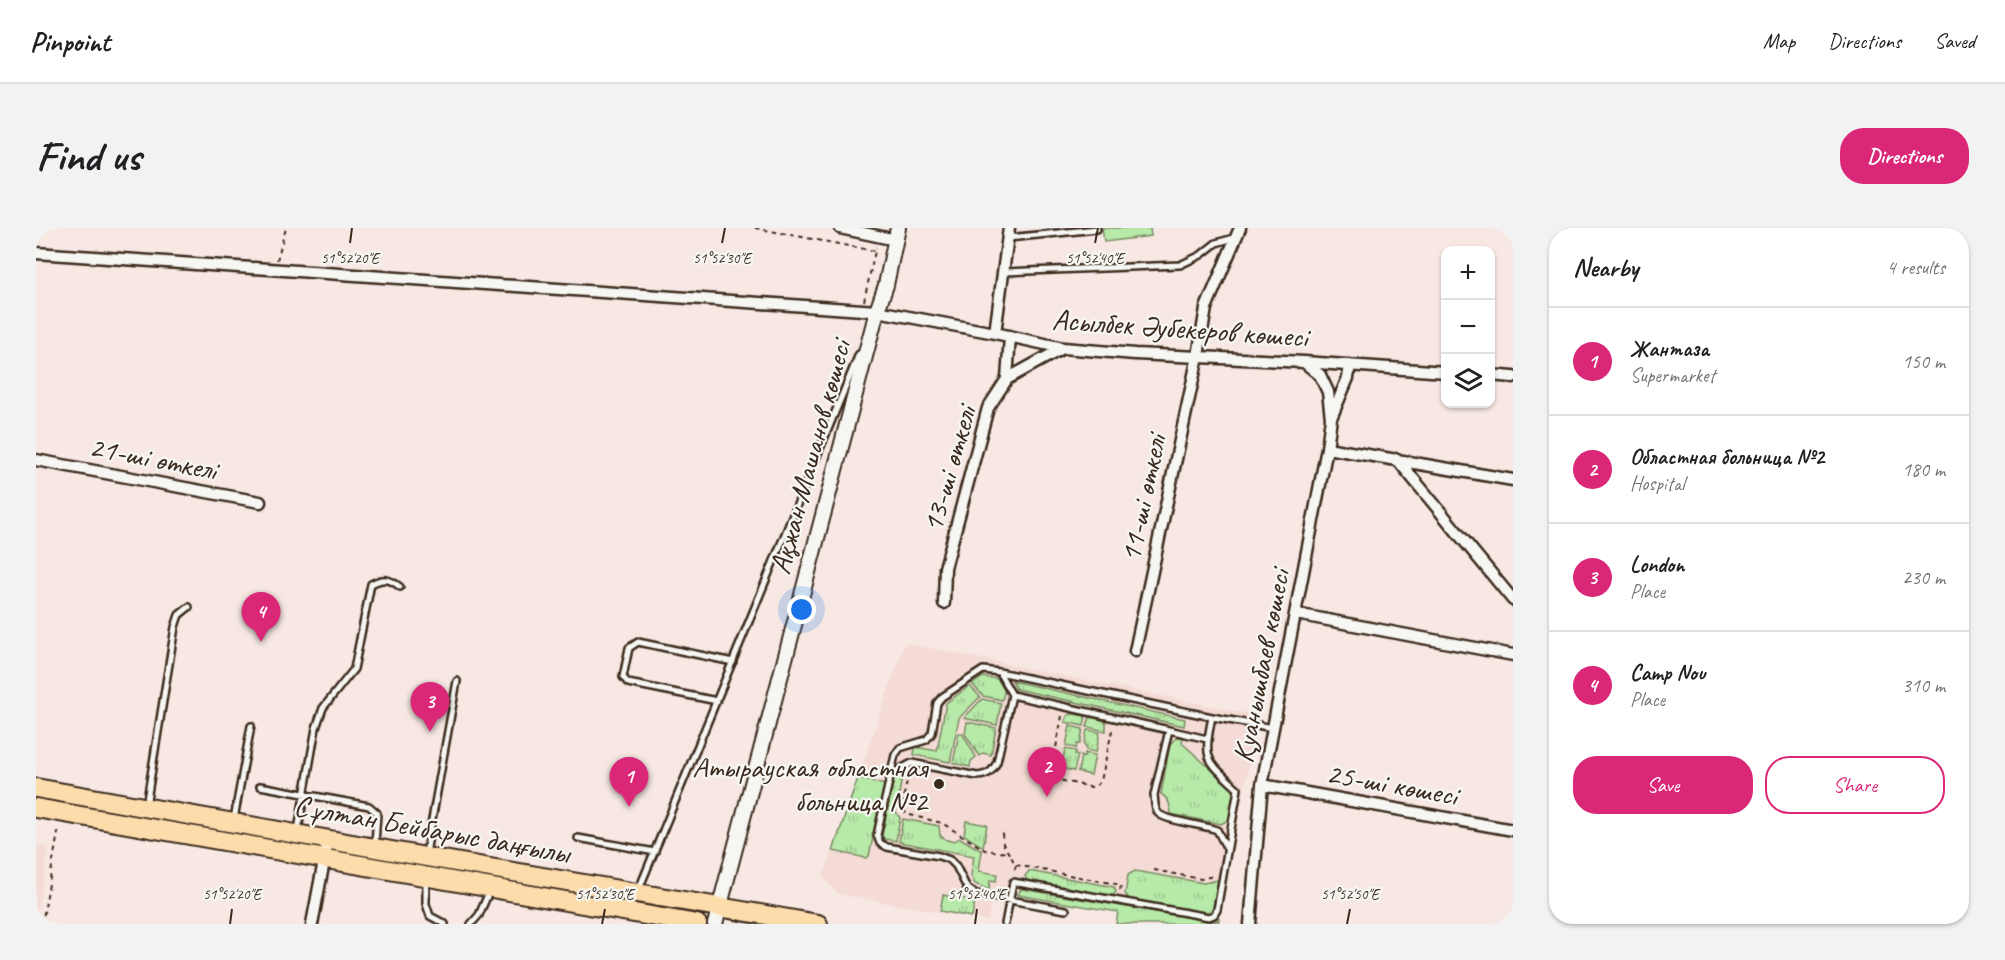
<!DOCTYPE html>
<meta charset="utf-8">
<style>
:root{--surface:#fff;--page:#f2f2f2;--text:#202124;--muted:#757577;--line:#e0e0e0;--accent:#db2777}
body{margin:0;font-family:Caveat,sans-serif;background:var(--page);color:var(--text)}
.controls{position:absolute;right:18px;top:18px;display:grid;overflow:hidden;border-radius:12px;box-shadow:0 2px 4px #0004}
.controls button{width:54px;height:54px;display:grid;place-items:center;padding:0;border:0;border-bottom:2px solid var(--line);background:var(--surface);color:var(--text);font:30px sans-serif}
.you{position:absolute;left:766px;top:382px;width:21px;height:21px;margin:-15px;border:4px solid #fff;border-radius:50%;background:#1a73e8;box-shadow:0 0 0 9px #1a73e833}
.badge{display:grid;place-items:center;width:39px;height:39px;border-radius:50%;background:var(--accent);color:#fff;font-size:20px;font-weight:700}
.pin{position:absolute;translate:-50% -50px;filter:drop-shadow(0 2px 3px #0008)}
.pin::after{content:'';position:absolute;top:32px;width:21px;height:18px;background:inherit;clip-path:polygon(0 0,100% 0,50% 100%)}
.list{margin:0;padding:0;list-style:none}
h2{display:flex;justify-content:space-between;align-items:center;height:78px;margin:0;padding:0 24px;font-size:26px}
h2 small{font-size:20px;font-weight:400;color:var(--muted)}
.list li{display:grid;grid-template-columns:39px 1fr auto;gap:18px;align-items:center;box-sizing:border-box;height:108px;padding:0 24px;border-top:2px solid var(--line)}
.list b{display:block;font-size:22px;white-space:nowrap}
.list p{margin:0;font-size:20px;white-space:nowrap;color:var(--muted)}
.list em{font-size:20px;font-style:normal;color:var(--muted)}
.actions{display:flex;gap:12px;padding:18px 24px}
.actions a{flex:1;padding:14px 0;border:2px solid var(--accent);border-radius:24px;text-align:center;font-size:21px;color:var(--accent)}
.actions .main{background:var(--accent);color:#fff}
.icon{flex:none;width:33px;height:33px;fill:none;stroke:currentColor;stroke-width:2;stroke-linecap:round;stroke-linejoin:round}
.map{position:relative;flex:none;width:1477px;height:696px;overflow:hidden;border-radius:24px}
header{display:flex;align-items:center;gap:36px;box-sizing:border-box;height:84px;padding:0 30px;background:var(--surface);border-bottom:2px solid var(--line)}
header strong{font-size:28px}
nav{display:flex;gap:33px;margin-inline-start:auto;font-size:21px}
.intro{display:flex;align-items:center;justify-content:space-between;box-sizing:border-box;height:144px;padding:0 36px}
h1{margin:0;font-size:42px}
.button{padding:15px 27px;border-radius:24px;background:var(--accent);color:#fff;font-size:21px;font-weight:700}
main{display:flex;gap:36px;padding:0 36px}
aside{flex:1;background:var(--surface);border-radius:24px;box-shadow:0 2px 4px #0004}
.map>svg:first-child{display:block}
</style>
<header>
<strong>Pinpoint</strong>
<nav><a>Map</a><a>Directions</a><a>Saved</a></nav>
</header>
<div class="intro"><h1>Find us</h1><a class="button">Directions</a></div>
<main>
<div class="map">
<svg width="1477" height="696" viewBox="0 0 1477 696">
<defs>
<pattern id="grass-tufts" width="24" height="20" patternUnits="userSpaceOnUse" patternTransform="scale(1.5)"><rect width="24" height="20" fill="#b7e9a8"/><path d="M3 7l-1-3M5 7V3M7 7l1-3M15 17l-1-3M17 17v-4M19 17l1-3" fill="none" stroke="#9ec890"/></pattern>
</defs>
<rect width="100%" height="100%" fill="#f7e8e3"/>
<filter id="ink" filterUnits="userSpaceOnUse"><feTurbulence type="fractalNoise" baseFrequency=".0167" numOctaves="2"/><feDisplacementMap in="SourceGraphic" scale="12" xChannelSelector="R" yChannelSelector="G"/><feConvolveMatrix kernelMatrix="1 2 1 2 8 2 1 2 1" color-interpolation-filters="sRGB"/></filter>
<g filter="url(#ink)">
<path fill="#f4dbd5" d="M 869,415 L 1223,488 L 1182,696 L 1080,696 L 1082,684 L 957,662 L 952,693 L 802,666 L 787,649 Z
M 0,617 L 13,619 L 0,692 Z"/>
<path fill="url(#grass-tufts)" stroke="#798a63" stroke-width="1.5" d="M 947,449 L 963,451 L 969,461 L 966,472 L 947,468 L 936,456 Z
M 976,453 L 1149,491 L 1148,498 L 980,461 Z
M 934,458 L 944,469 L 923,490 L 914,534 L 878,527 L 879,519 L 901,523 L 910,475 Z
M 946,471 L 965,475 L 961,497 L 928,490 Z
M 1037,486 L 1050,488 L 1048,498 L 1029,494 L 1032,487 Z
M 1054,489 L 1066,492 L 1070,494 L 1070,503 L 1051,499 Z
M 931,494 L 960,500 L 955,527 L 947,525 L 943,528 L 929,506 Z
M 1034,498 L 1047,501 L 1044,516 L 1041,516 L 1040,520 L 1030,518 Z
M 1051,502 L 1064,504 L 1060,524 L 1050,522 L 1050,518 L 1048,517 Z
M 923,505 L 926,505 L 940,529 L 935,533 L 934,539 L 917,535 Z
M 1141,509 L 1147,509 L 1146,515 L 1198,562 L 1194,591 L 1185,596 L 1135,586 C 1134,576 1133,571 1125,566 L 1134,516 Z
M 1029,521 L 1040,523 L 1039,527 L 1042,527 L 1038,543 L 1025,540 Z
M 1049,525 L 1059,527 L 1055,547 L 1042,544 L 1045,528 L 1048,529 Z
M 867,543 L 860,584 L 864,590 L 860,613 L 849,611 L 846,608 L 858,550 Z
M 822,550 L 849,557 L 833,628 L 830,630 L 797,623 Z
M 867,591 L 903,598 L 904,607 C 910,613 917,615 924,610 L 946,623 L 943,643 L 961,646 L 960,653 L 954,652 L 953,662 L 939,656 L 935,648 L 938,628 L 863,614 Z
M 930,593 L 951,597 L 947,619 L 928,607 Z
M 993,643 L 1078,659 L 1080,664 L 1077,668 L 991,653 L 989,648 Z
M 1099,643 L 1168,655 L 1182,652 L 1177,680 L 1175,684 L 1171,685 L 1093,671 L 1089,666 L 1092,647 Z
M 987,661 L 1178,694 L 1183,691 L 1182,696 L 1080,696 L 1082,684 L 982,667 L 984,662 Z
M 907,667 L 939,673 L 936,689 L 904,683 Z"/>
<path fill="#b7e9a8" stroke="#798a63" stroke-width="1.5" d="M 1066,0 L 1114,0 L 1115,8 L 1068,14 Z"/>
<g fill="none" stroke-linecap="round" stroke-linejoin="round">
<g stroke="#3b2a1e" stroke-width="10">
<path id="service" d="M 972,10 L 1061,1
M 967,44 L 1144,37 L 1165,27 L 1180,15 L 1198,10
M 963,444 L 976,467
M 681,473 L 592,455 L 587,449 L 593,420 L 602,414 L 697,434
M 1176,489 L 1237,500
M 1171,511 L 1133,502 L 1118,567 C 1119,572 1118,580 1122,585 C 1129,593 1169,597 1181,602 L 1191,621
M 855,546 L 876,535 L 941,548 C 952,547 956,544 961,534 L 976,467 L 1133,502
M 224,558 L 333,578 L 341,585 L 339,616
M 110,578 L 139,399 L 143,387 L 153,379
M 198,591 L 215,498
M 262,602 L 280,500 L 287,480 L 318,441 L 335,356 C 347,350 353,350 364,359
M 542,610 L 619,624
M 390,625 L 421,453
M 390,653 L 390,676 L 394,688 L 409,696
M 603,661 L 823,126
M 435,696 L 443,687 L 453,664
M 969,696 L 977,654 L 1173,689 L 1178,687 L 1181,682 L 1202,561 C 1170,531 1167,533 1176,489 L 963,444 L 947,442 L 906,469 L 901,475 L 896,505 L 890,512 L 864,520 L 859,527 L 841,607 L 844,615 L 851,619 L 903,628 L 914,632 L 920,638 L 931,660 L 940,666 L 1030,682"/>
</g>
<g stroke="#3b2a1e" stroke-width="15">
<path id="minor" d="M 804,0 L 860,12
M 0,25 L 841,83 L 959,105 L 1027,120 L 1099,126 L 1268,134 L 1410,144
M 959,105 L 973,0
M 1268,134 L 1284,147 L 1292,164 L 1295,190
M 1454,147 L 1477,149
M 971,151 L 974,108
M 1291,220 L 1477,252
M 1361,231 L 1477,372
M 0,232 L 224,274
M 908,375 L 909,340 L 952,180 L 971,151 L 1027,120
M 1260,386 L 1477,427
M 1099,423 L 1162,128 L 1170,80 L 1204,0
M 1226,557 L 1477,602
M 276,696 L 292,612
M 1214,696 L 1226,557 L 1291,220 L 1295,190 L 1312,150 L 1314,137"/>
</g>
<g stroke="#3b2a1e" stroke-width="18">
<path id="tertiary" d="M 679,696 L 841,83 L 850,57 L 862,0"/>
</g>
<g stroke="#3b2a1e" stroke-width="22">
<path id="primary" d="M 0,560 L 390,629 L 782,696
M 0,580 L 661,696"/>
</g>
<path stroke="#3b2a1e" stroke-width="2" stroke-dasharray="4.5 4.5" stroke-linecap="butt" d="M 719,0 L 839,23 L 840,19
M 241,32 L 250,0
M 828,73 L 839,23
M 1026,488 L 1015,546 L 1019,551 L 1054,559 L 1060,558 L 1065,553 L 1077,498
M 873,546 C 870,559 864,574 870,586 L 906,595 L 949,622 L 972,625
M 966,605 L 967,616 L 980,637 L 978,645
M 980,637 L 1085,657 L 1084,664
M 1118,642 L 1165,651 L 1177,648
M 6,696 L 23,599"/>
<use href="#service" stroke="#f6f6f2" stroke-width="5"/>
<use href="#minor" stroke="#f6f6f2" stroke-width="10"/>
<use href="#tertiary" stroke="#f6f6f2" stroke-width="14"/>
<use href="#primary" stroke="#fddcac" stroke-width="18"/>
</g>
</g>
<path fill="none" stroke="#3b2a1e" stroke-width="2" d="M 314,15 L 316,0M 686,15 L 689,0M 1059,15 L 1062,0M 194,696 L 196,681M 566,696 L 569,681M 939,696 L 941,681M 1311,696 L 1314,681"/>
<circle fill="#3b2a1e" stroke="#f6f6f2" stroke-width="2" cx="903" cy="556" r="6"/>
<g text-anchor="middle" stroke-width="4.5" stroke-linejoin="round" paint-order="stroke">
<g font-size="30" fill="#3b2a1e" stroke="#f6f6f2">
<text transform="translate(1144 100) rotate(4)" y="10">Асылбек Әубекеров көшесі</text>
<text transform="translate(774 229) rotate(-75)" y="10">Ақжан Машанов көшесі</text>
<text transform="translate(117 230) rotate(11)" y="10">21-ші өткелі</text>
<text transform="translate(913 241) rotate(-74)" y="10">13-ші өткелі</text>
<text transform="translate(1107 270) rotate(-78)" y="10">11-ші өткелі</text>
<text transform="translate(1225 438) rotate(-79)" y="10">Қуанышбаев көшесі</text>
<text transform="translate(1356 556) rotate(10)" y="10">25-ші көшесі</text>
<text transform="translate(396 601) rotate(10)" y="10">Сұлтан Бейбарыс даңғылы</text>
</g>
<g font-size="30" fill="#3b2a1e" stroke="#f6f6f2" text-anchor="end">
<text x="891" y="549">Атырауская областная<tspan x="891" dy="34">больница №2</tspan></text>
</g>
</g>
<g font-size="15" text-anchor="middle" fill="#3b2a1e" stroke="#f6f6f2" stroke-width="4.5" stroke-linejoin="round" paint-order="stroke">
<text x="314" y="35">51°52'20"E</text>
<text x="686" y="35">51°52'30"E</text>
<text x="1059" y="35">51°52'40"E</text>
<text x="196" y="671">51°52'20"E</text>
<text x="569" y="671">51°52'30"E</text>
<text x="941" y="671">51°52'40"E</text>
<text x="1314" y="671">51°52'50"E</text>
</g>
</svg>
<div class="controls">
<button>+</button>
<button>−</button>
<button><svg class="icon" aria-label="layers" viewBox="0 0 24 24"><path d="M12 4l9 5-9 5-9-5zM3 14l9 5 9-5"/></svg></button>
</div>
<div class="you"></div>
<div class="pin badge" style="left:593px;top:579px">1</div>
<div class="pin badge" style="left:1011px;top:569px">2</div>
<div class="pin badge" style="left:394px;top:504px">3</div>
<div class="pin badge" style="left:225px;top:414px">4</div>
</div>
<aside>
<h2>Nearby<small>4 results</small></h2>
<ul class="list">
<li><span class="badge">1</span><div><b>Жантаза</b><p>Supermarket</p></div><em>150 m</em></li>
<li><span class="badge">2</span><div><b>Областная больница №2</b><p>Hospital</p></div><em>180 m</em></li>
<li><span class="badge">3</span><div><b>London</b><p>Place</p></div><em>230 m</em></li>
<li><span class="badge">4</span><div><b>Camp Nou</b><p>Place</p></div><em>310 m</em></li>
</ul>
<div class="actions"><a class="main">Save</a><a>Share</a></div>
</aside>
</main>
